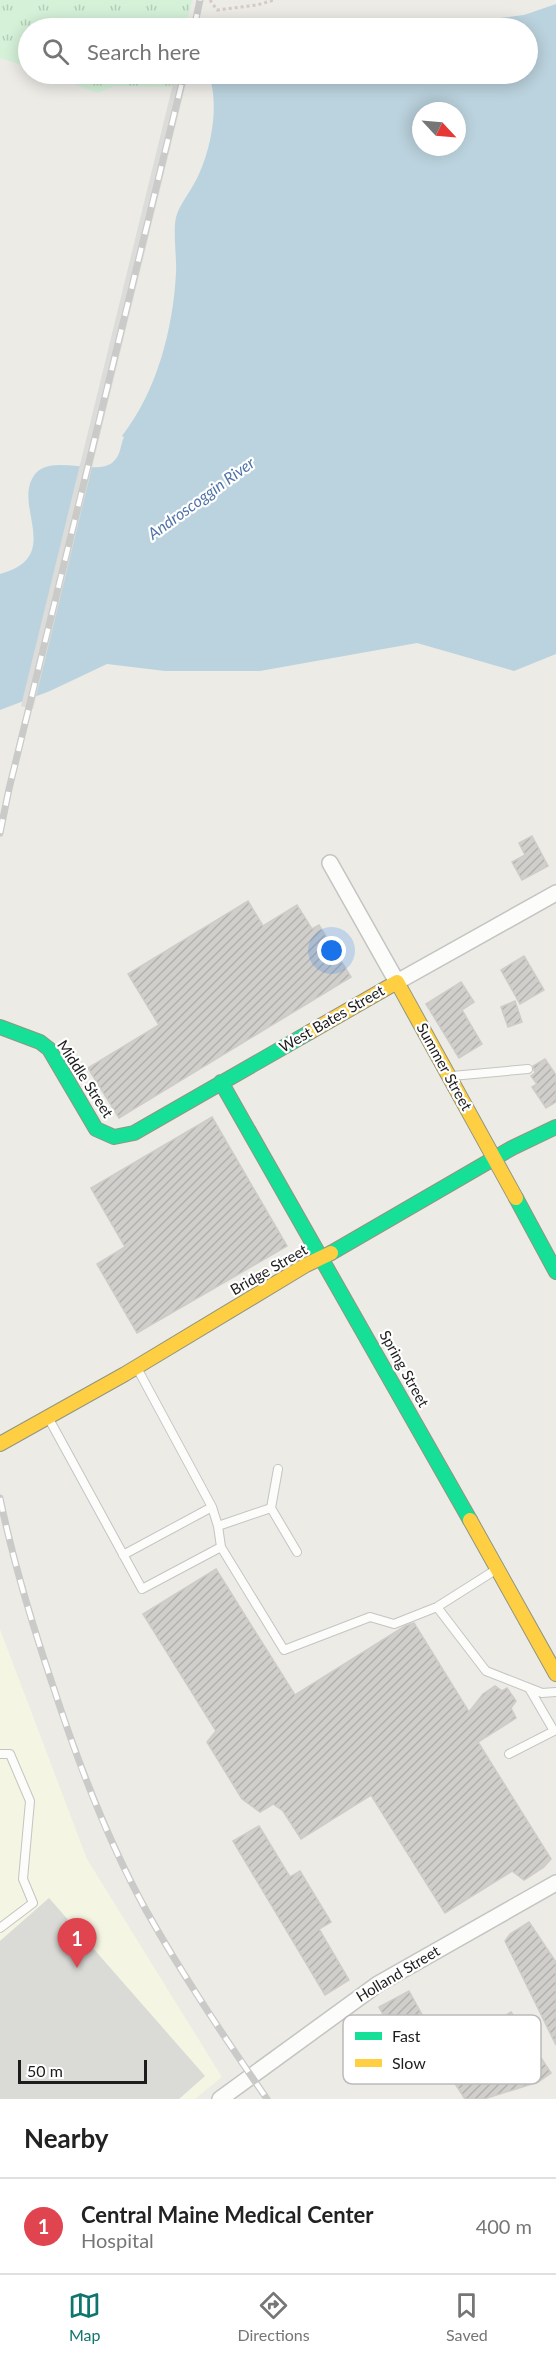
<!DOCTYPE html>
<style>
:root{--surface:#fff;--page:#f2f2f2;--text:#222;--muted:#767676;--line:#e0e0e0;--accent:#0f766e}
body{margin:0;font-family:Lato,sans-serif;background:var(--page);color:var(--text)}
.compass{position:absolute;left:412px;top:102px;width:54px;height:54px;border-radius:50%;background:var(--surface);box-shadow:0 3px 15px #0003;rotate:116deg}
.scale{position:absolute;left:18px;bottom:15px;width:129px;box-sizing:border-box;padding-left:6px;border:3px solid #1d1d1d;border-top:0;font-size:16px;line-height:21px;white-space:nowrap;color:#1d1d1d;-webkit-text-stroke:4px #fff;paint-order:stroke}
.you{position:absolute;left:332px;top:951px;width:21px;height:21px;margin:-15px;border:4px solid #fff;border-radius:50%;background:#1a73e8;box-shadow:0 0 0 9px #1a73e833}
.badge{display:grid;place-items:center;width:39px;height:39px;border-radius:50%;background:var(--accent);color:#fff;font-size:20px;font-weight:700}
.pin{position:absolute;translate:-50% -50px;filter:drop-shadow(0 2px 3px #0008)}
.pin::after{content:'';position:absolute;top:32px;width:21px;height:18px;background:inherit;clip-path:polygon(0 0,100% 0,50% 100%)}
.list{margin:0;padding:0;list-style:none}
h2{display:flex;justify-content:space-between;align-items:center;height:78px;margin:0;padding:0 24px;font-size:26px}
h2 small{font-size:20px;font-weight:400;color:var(--muted)}
.list li{display:grid;grid-template-columns:39px 1fr auto;gap:18px;align-items:center;box-sizing:border-box;height:96px;padding:0 24px;border-top:2px solid var(--line)}
.list b{display:block;font-size:22px;white-space:nowrap}
.list p{margin:0;font-size:20px;white-space:nowrap;color:var(--muted)}
.list em{font-size:20px;font-style:normal;color:var(--muted)}
.icon{flex:none;width:33px;height:33px;fill:none;stroke:currentColor;stroke-width:2;stroke-linecap:round;stroke-linejoin:round}
.map{position:relative;flex:none;width:556px;height:2099px;overflow:hidden}
.search{position:absolute;background:var(--surface);box-shadow:0 3px 15px #0003;left:18px;right:18px;top:18px;height:66px;display:flex;align-items:center;gap:15px;box-sizing:border-box;padding:0 21px;border-radius:33px;color:var(--muted);font-size:22px}
.sheet{height:174px;background:var(--surface)}
nav{display:flex;justify-content:space-around;align-items:center;box-sizing:border-box;height:84px;border-top:2px solid var(--line);background:var(--surface);font-size:16px;color:var(--muted)}
nav a{display:grid;justify-items:center;gap:3px}
nav .on{color:var(--accent)}
.map>svg:first-child{display:block}
</style>
<div class="map">
<svg width="556" height="2099" viewBox="0 0 556 2099">
<defs>
<pattern id="park-tufts" width="24" height="20" patternUnits="userSpaceOnUse" patternTransform="scale(1.5)"><rect width="24" height="20" fill="#d5f1d8"/><path d="M3 7l-1-3M5 7V3M7 7l1-3M15 17l-1-3M17 17v-4M19 17l1-3" fill="none" stroke="#b6ceb9"/></pattern>
<pattern id="building-hatch" width="6" height="6" patternUnits="userSpaceOnUse" patternTransform="scale(1.5)"><rect width="6" height="6" fill="#d0cfcb"/><path d="M-1 1l2-2M0 6l6-6M5 7l2-2" fill="none" stroke="#b2b1ae"/></pattern>
</defs>
<rect width="100%" height="100%" fill="#ecebe6"/>
<path fill="#f4f5e2" d="M 0,1629 L 87,1859 L 222,2077 L 195,2099 L 0,2099 Z"/>
<path fill="url(#park-tufts)" d="M 0,0 L 192,0 L 186,28 L 28,28 L 28,67 L 0,58 Z
M 45,74 L 176,74 L 172,87 L 114,86 L 98,93 Z"/>
<path fill="#dadad7" d="M 49,1898 L 205,2076 L 179,2099 L 0,2099 L 0,1941 Z"/>
<path fill="#bbd3de" fill-rule="evenodd" d="M 556,4 L 556,654 L 514,671 L 417,643 L 260,671 L 165,671 L 107,664 L 50,691 L 0,710 L 0,574 C 62,558 16,509 32,479 C 46,450 95,478 113,462 C 121,455 120,446 124,437 L 122,436 C 157,391 173,329 176,273 C 177,257 172,227 177,214 C 182,201 193,188 199,174 C 211,147 218,110 211,82 L 248,74 L 528,74 L 528,28 L 416,28 L 524,15 ZM 421,111 L 457,111 L 457,147 L 421,147 Z"/>
<path fill="#dcdcda" d="M 174,80 L 186,83 L 33,709 L 21,706 Z"/>
<path fill="url(#building-hatch)" stroke="#cfccc8" stroke-width="1.5" d="M 532,836 L 548,866 L 522,880 L 512,862 L 525,855 L 519,843 Z
M 248,901 L 263,926 L 297,905 L 312,929 L 319,925 L 351,977 L 119,1118 L 88,1068 L 159,1025 L 128,974 Z
M 524,956 L 544,990 L 520,1004 L 501,970 Z
M 461,982 L 474,1002 L 462,1010 L 482,1044 L 459,1058 L 426,1004 Z
M 515,1001 L 522,1022 L 508,1027 L 501,1007 Z
M 545,1059 L 556,1075 L 556,1102 L 546,1108 L 532,1087 L 537,1084 L 531,1076 L 535,1073 L 533,1066 Z
M 212,1117 L 287,1246 L 137,1333 L 97,1264 L 125,1247 L 91,1188 Z
M 216,1569 L 295,1695 L 405,1626 L 414,1623 L 469,1712 L 483,1694 L 495,1686 L 502,1691 L 507,1688 L 516,1701 L 511,1708 L 516,1718 L 478,1742 L 551,1859 L 544,1867 L 524,1880 L 512,1871 L 445,1913 L 371,1795 L 301,1839 L 283,1811 L 273,1804 L 260,1812 L 242,1799 L 207,1742 L 216,1731 L 143,1614 Z
M 259,1826 L 290,1877 L 300,1871 L 331,1922 L 319,1929 L 349,1980 L 325,1995 L 233,1841 Z
M 529,1922 L 556,1962 L 556,2045 L 505,1941 L 510,1934 Z
M 409,1991 L 437,2042 L 407,2058 L 379,2007 Z
M 511,2012 L 551,2073 L 538,2082 L 484,2099 L 465,2099 L 439,2059 Z"/>
<g fill="none" stroke-linecap="round" stroke-linejoin="round">
<g stroke="#c4c4c2" stroke-width="10">
<path id="lane" d="M 452,1076 L 528,1069
M 49,1419 L 142,1589 L 221,1547 L 284,1650 L 370,1617 L 394,1624 L 437,1607 L 497,1569
M 212,1507 L 218,1526 L 221,1547
M 271,1508 L 278,1469
M 218,1526 L 271,1508 L 297,1552
M 123,1555 L 212,1507 L 137,1368
M 437,1607 L 486,1671 L 542,1693 L 556,1692
M 0,1754 L 10,1754 L 30,1801 L 23,1879 L 33,1903 L 0,1928
M 509,1754 L 554,1731 L 529,1688"/>
</g>
<g stroke="#c4c4c2" stroke-width="18">
<path id="street" d="M 330,863 L 397,982 L 556,893
M 220,2099 L 378,1984 L 556,1883"/>
</g>
<g stroke="#91957f" stroke-width="16">
<path id="fast" d="M 0,1027 L 40,1042 L 49,1049 L 96,1129 L 114,1137 L 134,1133 L 310,1032
M 221,1082 L 470,1520
M 516,1198 L 556,1272
M 331,1253 L 512,1148 L 556,1127"/>
</g>
<g stroke="#91957f" stroke-width="16">
<path id="slow" d="M 310,1032 L 397,982 L 516,1198
M 0,1444 L 125,1374 L 306,1265 L 331,1253
M 470,1520 L 556,1674"/>
</g>
<path stroke="#d5cac6" stroke-width="3" stroke-dasharray="3 3" stroke-linecap="butt" d="M 210,0 L 217,10 L 257,5 L 274,0"/>
<use href="#lane" stroke="#fcfcfb" stroke-width="8"/>
<use href="#street" stroke="#fcfcfb" stroke-width="15"/>
<use href="#fast" stroke="#16e098" stroke-width="14"/>
<use href="#slow" stroke="#ffcf43" stroke-width="14"/>
<g stroke="#cacac9" stroke-width="7">
<path id="rail" d="M 194,28 L 200,0
M 0,833 L 9,789 L 184,74
M 0,1498 C 13,1561 32,1624 53,1686 C 78,1763 107,1840 147,1912 C 183,1976 225,2038 267,2099"/>
</g>
<use href="#rail" stroke="#fff" stroke-width="4.5" stroke-dasharray="14" stroke-linecap="butt"/>
</g>
<g text-anchor="middle" stroke-width="4.5" stroke-linejoin="round" paint-order="stroke">
<g font-size="15" fill="#1d1d1d" stroke="#fff">
<text transform="translate(332 1019) rotate(-30)" y="5">West Bates Street</text>
<text transform="translate(444 1067) rotate(61)" y="5">Summer Street</text>
<text transform="translate(85 1079) rotate(57)" y="5">Middle Street</text>
<text transform="translate(269 1270) rotate(-30)" y="5">Bridge Street</text>
<text transform="translate(404 1369) rotate(61)" y="5">Spring Street</text>
<text transform="translate(398 1974) rotate(-31)" y="5">Holland Street</text>
</g>
<g font-size="16" font-style="italic" fill="#4f73a8" stroke="#fff">
<text transform="translate(201 498) rotate(-36)" y="6">Androscoggin River</text>
</g>
</g>
<rect x="343" y="2015" width="198" height="69" rx="9" fill="#fff" stroke="#bbb" stroke-width="1.5"/>
<rect x="355" y="2032" width="27" height="8" fill="#16e098"/>
<rect x="355" y="2059" width="27" height="8" fill="#ffcf43"/>
<g font-size="16" fill="#1d1d1d">
<text x="392" y="2042">Fast</text>
<text x="392" y="2069">Slow</text>
</g>
</svg>
<svg class="compass" viewBox="-18 -18 36 36"><path d="M0-13l5 13h-10z" fill="#e53935"/><path d="M0 13l5-13h-10z" fill="#767676"/></svg>
<div class="scale">50 m</div>
<div class="you"></div>
<div class="pin badge" style="left:77px;top:1968px;background:#e0444e">1</div>
<div class="search"><svg class="icon" aria-label="search" viewBox="0 0 24 24"><circle cx="10" cy="10" r="6"/><path d="M15 15l6 6"/></svg>Search here</div>
</div>
<section class="sheet">
<h2>Nearby<small></small></h2>
<ul class="list">
<li><span class="badge" style="background:#e0444e">1</span><div><b>Central Maine Medical Center</b><p>Hospital</p></div><em>400 m</em></li>
</ul>
</section>
<nav>
<a class="on"><svg class="icon" aria-label="map" viewBox="0 0 24 24"><path d="M3 6l6-2 6 2 6-2v14l-6 2-6-2-6 2zM9 4v14M15 6v14"/></svg>Map</a>
<a><svg class="icon" aria-label="directions" viewBox="0 0 24 24"><path d="M12 3l9 9-9 9-9-9zM9 14v-3h6M13 9l2 2-2 2"/></svg>Directions</a>
<a><svg class="icon" aria-label="saved" viewBox="0 0 24 24"><path d="M7 4h10v16l-5-4-5 4z"/></svg>Saved</a>
</nav>
